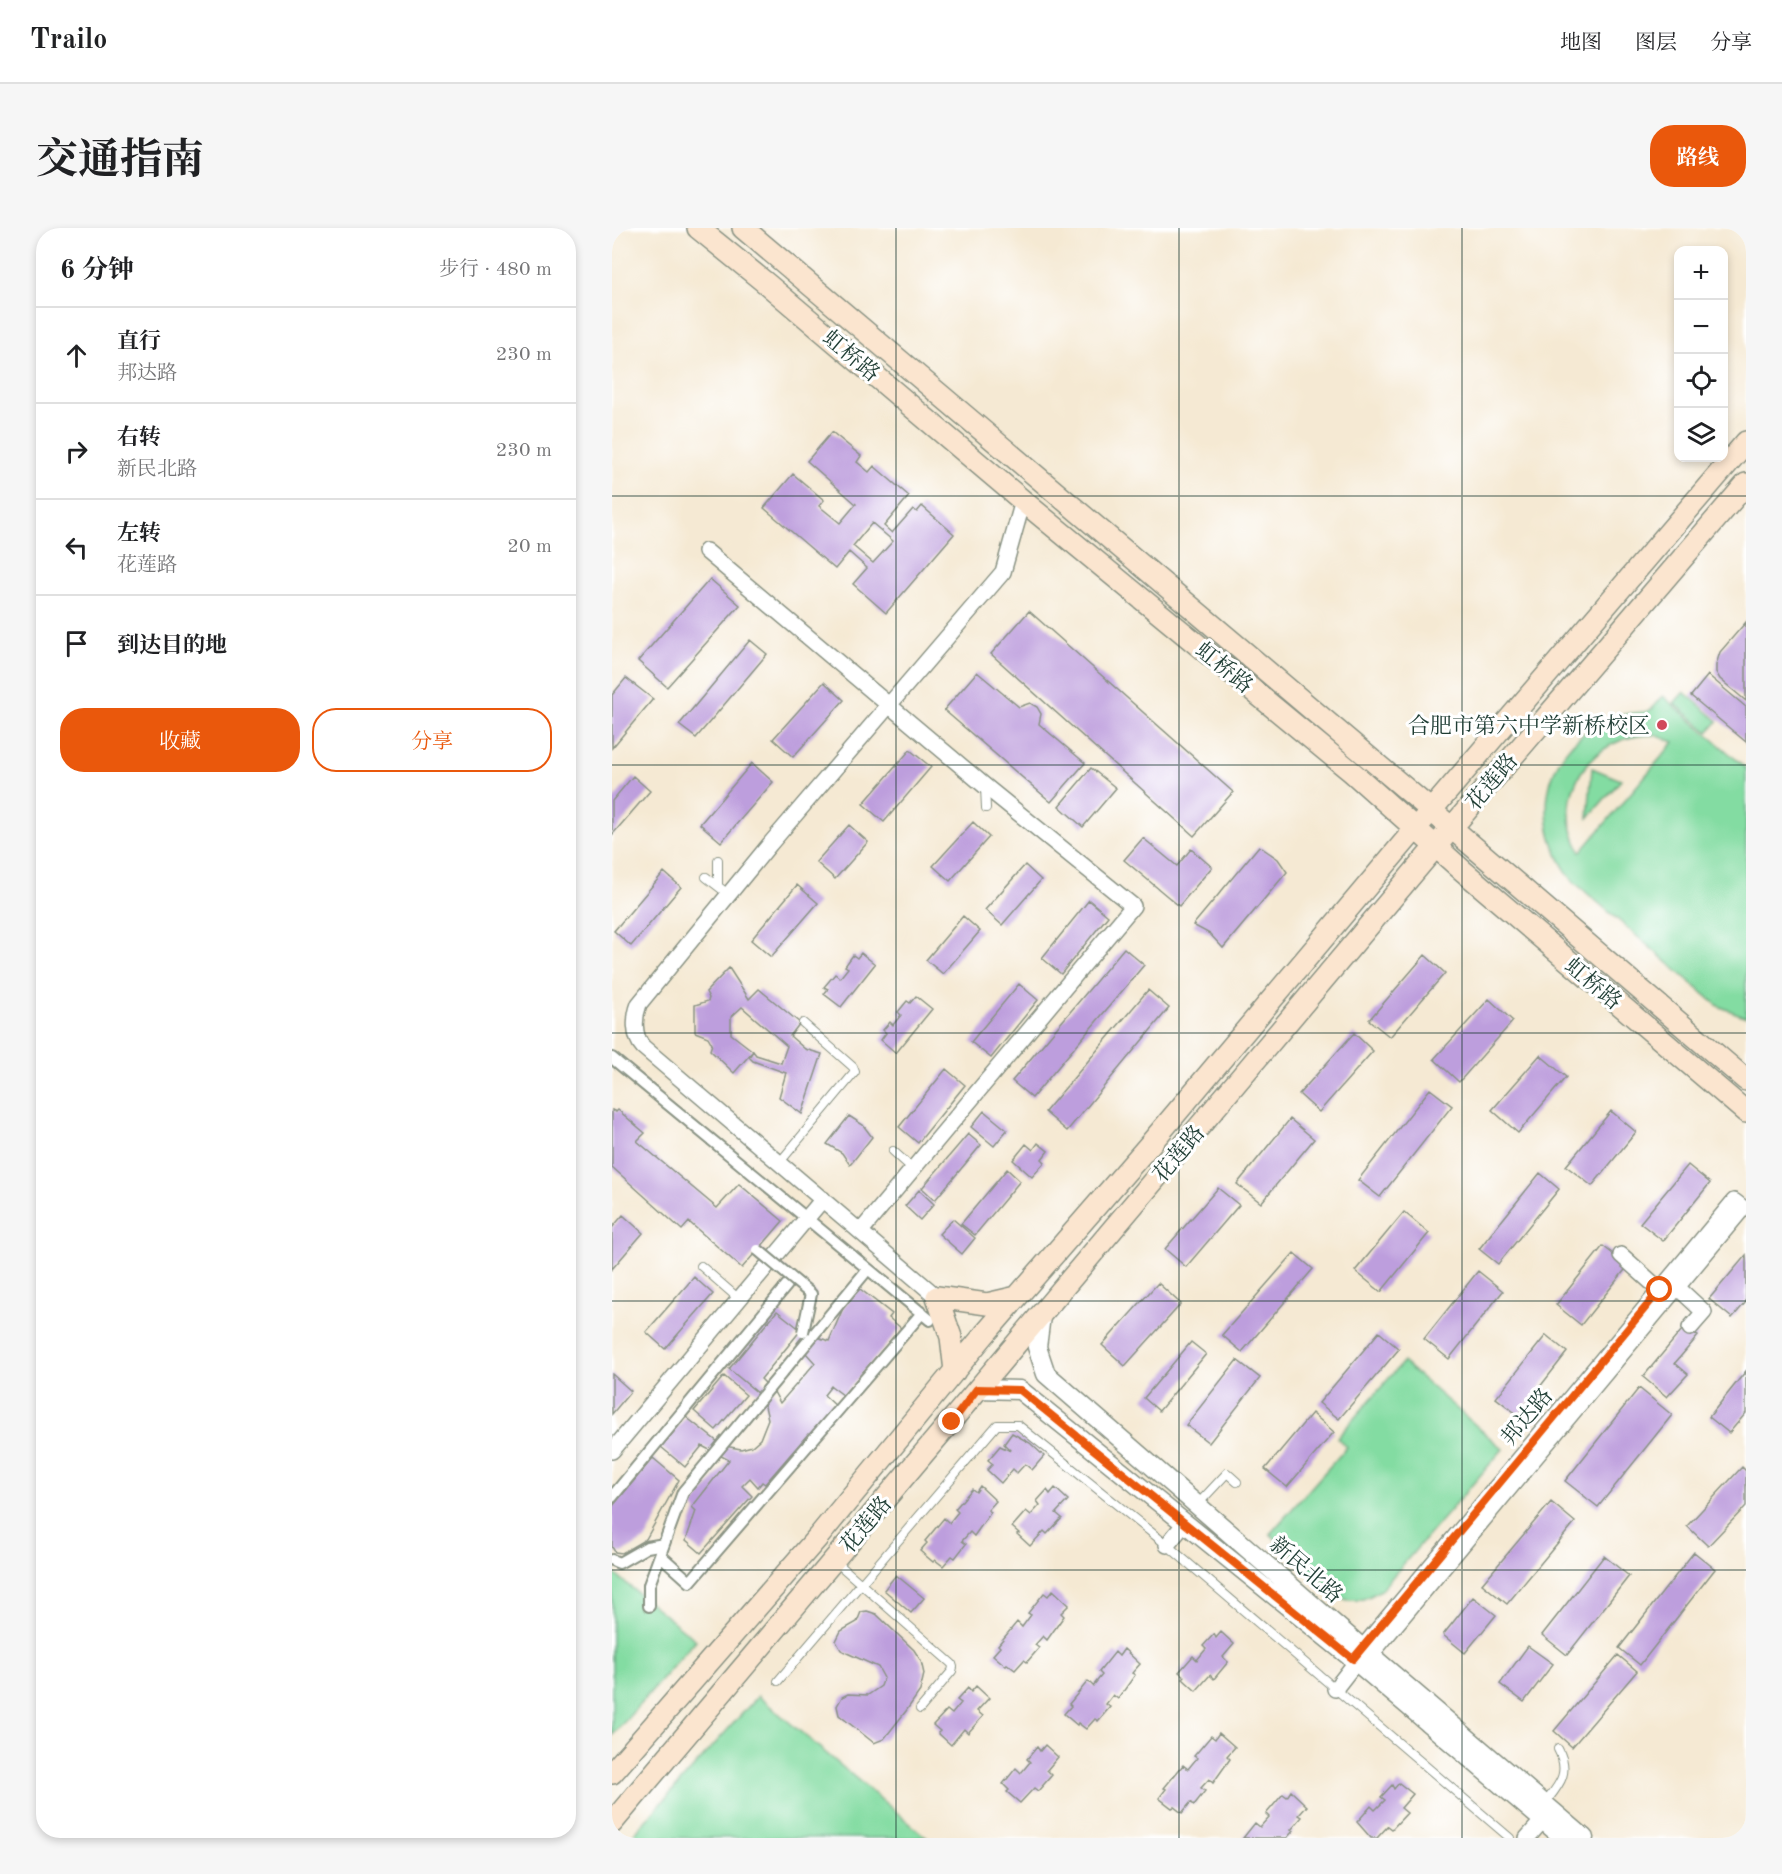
<!DOCTYPE html>
<html lang="zh">
<meta charset="utf-8">
<style>
:root{--surface:#fff;--page:#f6f6f6;--text:#202124;--muted:#757577;--line:#e0e0e0;--accent:#ea580c}
body{margin:0;font-family:"Old Standard TT","Noto Serif SC",serif;background:var(--page);color:var(--text)}
.controls{position:absolute;right:18px;top:18px;display:grid;overflow:hidden;border-radius:12px;box-shadow:0 3px 9px #0003}
.controls button{width:54px;height:54px;display:grid;place-items:center;padding:0;border:0;border-bottom:2px solid var(--line);background:var(--surface);color:var(--text);font:30px sans-serif}
.stop{position:absolute;width:18px;height:18px;margin:-14px;border:4px solid #ea580c;border-radius:50%;background:#fff}
.stop.end{background:#ea580c;border-color:#fff;box-shadow:0 2px 6px #0008}
.list{margin:0;padding:0;list-style:none}
h2{display:flex;justify-content:space-between;align-items:center;height:78px;margin:0;padding:0 24px;font-size:26px}
h2 small{font-size:20px;font-weight:400;color:var(--muted)}
.list li{display:grid;grid-template-columns:39px 1fr auto;gap:18px;align-items:center;box-sizing:border-box;height:96px;padding:0 24px;border-top:2px solid var(--line)}
.list b{display:block;font-size:22px;white-space:nowrap}
.list p{margin:0;font-size:20px;white-space:nowrap;color:var(--muted)}
.list em{font-size:20px;font-style:normal;color:var(--muted)}
.actions{display:flex;gap:12px;padding:18px 24px}
.actions a{flex:1;padding:14px 0;border:2px solid var(--accent);border-radius:24px;text-align:center;font-size:21px;color:var(--accent)}
.actions .main{background:var(--accent);color:#fff}
.icon{flex:none;width:33px;height:33px;fill:none;stroke:currentColor;stroke-width:2;stroke-linecap:round;stroke-linejoin:round}
.map{position:relative;flex:none;width:1134px;height:1610px;overflow:hidden;border-radius:24px}
header{display:flex;align-items:center;gap:36px;box-sizing:border-box;height:84px;padding:0 30px;background:var(--surface);border-bottom:2px solid var(--line)}
header strong{font-size:28px}
nav{display:flex;gap:33px;margin-inline-start:auto;font-size:21px}
.intro{display:flex;align-items:center;justify-content:space-between;box-sizing:border-box;height:144px;padding:0 36px}
h1{margin:0;font-size:42px}
.button{padding:15px 27px;border-radius:24px;background:var(--accent);color:#fff;font-size:21px;font-weight:700}
main{display:flex;gap:36px;padding:0 36px}
aside{flex:1;background:var(--surface);border-radius:24px;box-shadow:0 3px 9px #0003}
.map>svg:first-child{display:block}
</style>
<header>
<strong>Trailo</strong>
<nav><a>地图</a><a>图层</a><a>分享</a></nav>
</header>
<div class="intro"><h1>交通指南</h1><a class="button">路线</a></div>
<main>
<aside>
<h2>6 分钟<small>步行 · 480 m</small></h2>
<ul class="list">
<li><svg class="icon" aria-label="ahead" viewBox="0 0 24 24"><path d="M12 20V5M6 11l6-6 6 6"/></svg><div><b>直行</b><p>邦达路</p></div><em>230 m</em></li>
<li><svg class="icon" aria-label="right" viewBox="0 0 24 24"><path d="M7 20v-9h11M14 6l5 5-5 5"/></svg><div><b>右转</b><p>新民北路</p></div><em>230 m</em></li>
<li><svg class="icon" aria-label="left" viewBox="0 0 24 24"><path d="M17 20v-9H6M10 6l-5 5 5 5"/></svg><div><b>左转</b><p>花莲路</p></div><em>20 m</em></li>
<li><svg class="icon" aria-label="arrive" viewBox="0 0 24 24"><path d="M6 21V4h12l-3 4 3 4H6"/></svg><div><b>到达目的地</b></div></li>
</ul>
<div class="actions"><a class="main">收藏</a><a>分享</a></div>
</aside>
<div class="map">
<svg width="1134" height="1610" viewBox="0 0 1134 1610">
<rect width="100%" height="100%" fill="#fff"/>
<filter id="ink" filterUnits="userSpaceOnUse"><feTurbulence type="fractalNoise" baseFrequency=".0167" numOctaves="2"/><feDisplacementMap in="SourceGraphic" scale="12" xChannelSelector="R" yChannelSelector="G"/><feConvolveMatrix kernelMatrix="1 2 1 2 8 2 1 2 1" color-interpolation-filters="sRGB"/></filter>
<filter id="wash" filterUnits="userSpaceOnUse"><feTurbulence type="fractalNoise" baseFrequency=".008" numOctaves="4" result="noise"/><feDisplacementMap in="SourceGraphic" scale="24" xChannelSelector="R" yChannelSelector="G"/><feGaussianBlur stdDeviation="1.35" result="paint"/><feColorMatrix in="noise" values="0 0 0 0 0 0 0 0 0 0 0 0 0 0 0 0 0 1.4 0 .05"/><feComposite in="paint" operator="in"/></filter>
<g filter="url(#wash)">
<rect width="100%" height="100%" fill="#f5e9d3"/>
<path fill="#83dca2" stroke="#518c6b" stroke-width="1.5" fill-rule="evenodd" d="M 1072,464 L 1106,493 L 1096,504 L 1062,475 Z
M 1051,468 L 1134,540 L 1134,789 L 1106,778 L 961,653 C 920,600 926,526 990,494 C 999,489 1010,486 1020,485 C 1026,484 1034,485 1038,482 C 1043,479 1047,472 1051,468 ZM 1043,507 L 1062,514 L 969,624 C 936,566 980,505 1043,507 Z
M 980,540 L 1009,552 L 976,590 Z
M 791,1134 L 891,1221 L 769,1362 C 755,1370 747,1375 731,1371 L 658,1306 L 735,1219 L 725,1210 Z
M 0,1344 L 84,1412 L 0,1508 Z
M 146,1468 L 315,1610 L 18,1610 Z"/>
<g id="blocks">
<path fill="#bd9edd" fill-rule="evenodd" d="M 220,204 L 249,228 L 245,234 L 257,244 L 262,238 L 297,268 L 272,298 L 280,305 L 301,281 L 305,284 L 310,278 L 342,306 L 274,385 L 241,356 L 255,340 L 237,324 L 223,341 L 152,280 L 181,246 L 212,272 L 207,278 L 228,295 L 244,276 L 195,233 ZM 260,295 L 281,313 L 261,335 L 241,318 Z
M 98,351 L 128,377 L 55,459 L 26,433 Z
M 417,383 L 621,564 L 582,608 L 379,426 Z
M 1134,394 L 1134,473 L 1108,451 L 1104,444 L 1104,437 L 1108,424 Z
M 138,412 L 155,426 L 84,510 L 67,497 Z
M 365,444 L 407,479 L 418,475 L 425,479 L 429,486 L 427,496 L 473,535 L 439,574 L 332,482 Z
M 1096,447 L 1134,479 L 1134,514 L 1079,468 Z
M 14,450 L 41,471 L 0,520 L 0,467 Z
M 212,454 L 232,472 L 181,529 L 161,511 Z
M 298,522 L 319,539 L 272,594 L 251,576 Z
M 140,535 L 161,554 L 109,614 L 88,596 Z
M 479,540 L 504,560 L 471,599 L 447,578 Z
M 21,548 L 38,563 L 0,607 L 0,573 Z
M 361,594 L 377,609 L 338,653 L 321,638 Z
M 237,597 L 256,614 L 223,651 L 204,634 Z
M 531,610 L 565,638 L 579,621 L 600,639 L 567,678 L 512,632 Z
M 647,618 L 666,631 L 675,644 L 611,720 L 598,706 L 581,697 Z
M 413,637 L 429,652 L 390,697 L 373,682 Z
M 52,644 L 69,659 L 19,718 L 2,703 Z
M 185,657 L 206,675 L 159,729 L 139,712 Z
M 477,672 L 496,688 L 449,746 L 430,730 Z
M 351,688 L 368,703 L 331,746 L 314,732 Z
M 512,720 L 532,737 L 420,870 L 400,853 Z
M 249,725 L 263,736 L 229,779 L 212,766 L 216,761 L 212,759 L 223,746 L 228,750 L 236,740 L 233,738 L 241,727 L 245,730 Z
M 813,727 L 833,745 L 778,809 L 757,792 Z
M 117,740 L 137,771 L 147,761 L 188,795 L 178,808 L 193,821 L 210,826 L 190,886 L 167,869 L 174,845 L 141,833 L 137,829 L 141,823 L 144,827 L 169,835 L 175,818 L 130,779 L 119,789 L 119,806 L 141,823 L 122,845 L 98,822 L 100,816 L 96,809 L 83,804 L 83,777 L 96,773 L 97,770 L 94,764 Z
M 407,756 L 426,772 L 379,830 L 359,814 Z
M 536,762 L 557,780 L 455,903 L 433,884 Z
M 304,768 L 320,781 L 284,825 L 269,812 L 274,805 L 271,802 L 278,794 L 281,797 L 289,787 L 286,784 L 295,773 L 298,775 Z
M 877,771 L 901,793 L 847,854 L 822,831 Z
M 742,805 L 761,823 L 707,884 L 687,866 Z
M 928,827 L 954,849 L 906,905 L 880,882 Z
M 334,841 L 353,857 L 306,915 L 287,899 Z
M 818,861 L 840,878 L 768,969 L 746,952 Z
M 0,882 L 4,884 L 6,882 L 33,905 L 25,913 L 105,980 L 127,956 L 171,993 L 148,1020 L 204,1066 L 193,1105 L 217,1113 L 232,1078 L 248,1061 L 280,1086 L 277,1090 L 289,1100 L 231,1167 L 219,1158 L 212,1167 L 225,1179 L 200,1209 L 196,1206 L 153,1256 L 150,1254 L 146,1259 L 138,1250 L 130,1258 L 140,1268 L 89,1325 L 74,1312 L 84,1283 L 80,1279 L 117,1232 L 90,1218 L 73,1239 L 49,1219 L 74,1189 L 106,1214 L 118,1219 L 129,1221 L 140,1218 L 148,1211 L 156,1191 L 152,1174 L 147,1166 L 117,1141 L 165,1083 L 189,1102 L 149,1151 L 162,1164 L 168,1175 L 203,1135 L 185,1115 L 193,1105 L 196,1069 L 142,1026 L 130,1040 L 77,994 L 70,1002 L 0,939 Z
M 372,883 L 395,902 L 382,918 L 359,899 Z
M 999,883 L 1024,904 L 980,958 L 954,938 Z
M 237,888 L 251,897 L 260,909 L 238,937 L 230,925 L 215,916 Z
M 678,891 L 702,911 L 649,975 L 625,956 Z
M 356,906 L 369,917 L 323,972 L 310,960 Z
M 426,915 L 436,923 L 430,931 L 433,934 L 420,949 L 401,932 L 414,916 L 421,922 Z
M 1076,937 L 1098,955 L 1051,1013 L 1028,995 Z
M 395,941 L 408,953 L 363,1007 L 349,996 Z
M 928,945 L 947,961 L 886,1036 L 867,1021 Z
M 606,960 L 627,977 L 574,1039 L 553,1021 Z
M 307,962 L 322,976 L 308,992 L 293,978 Z
M 792,984 L 817,1005 L 769,1064 L 743,1043 Z
M 11,987 L 31,1005 L 0,1041 L 0,1000 Z
M 341,991 L 363,1010 L 350,1026 L 327,1006 Z
M 991,1018 L 1016,1038 L 969,1097 L 944,1077 Z
M 682,1025 L 701,1041 L 630,1124 L 610,1107 Z
M 1134,1027 L 1134,1074 L 1120,1090 L 1097,1071 Z
M 866,1043 L 891,1063 L 837,1131 L 812,1111 Z
M 82,1049 L 101,1066 L 53,1121 L 34,1104 Z
M 546,1055 L 569,1076 L 513,1138 L 490,1117 Z
M 1074,1097 L 1086,1108 L 1063,1135 L 1076,1146 L 1055,1169 L 1031,1149 Z
M 767,1104 L 787,1121 L 727,1191 L 707,1175 Z
M 934,1107 L 955,1124 L 906,1187 L 884,1170 Z
M 579,1114 L 594,1126 L 547,1183 L 532,1170 Z
M 625,1132 L 648,1150 L 597,1215 L 574,1197 Z
M 1134,1143 L 1134,1185 L 1117,1205 L 1097,1189 Z
M 0,1146 L 19,1163 L 0,1186 Z
M 112,1148 L 134,1167 L 104,1202 L 82,1183 Z
M 1027,1160 L 1060,1187 L 986,1279 L 953,1253 Z
M 700,1185 L 722,1204 L 675,1259 L 653,1241 Z
M 400,1205 L 418,1215 L 432,1228 L 420,1242 L 413,1236 L 405,1245 L 401,1241 L 389,1255 L 375,1242 L 381,1236 L 376,1232 L 388,1218 L 399,1223 L 392,1216 Z
M 41,1230 L 67,1252 L 34,1311 L 10,1325 L 3,1324 L 0,1319 L 0,1279 Z
M 1130,1239 L 1134,1243 L 1134,1278 L 1096,1318 L 1075,1298 Z
M 368,1258 L 384,1273 L 376,1282 L 379,1284 L 362,1308 L 358,1304 L 350,1313 L 354,1316 L 343,1330 L 340,1328 L 331,1338 L 323,1332 L 321,1334 L 308,1323 L 315,1315 L 313,1313 L 332,1290 L 337,1295 L 346,1284 L 343,1281 L 360,1261 L 364,1264 Z
M 443,1260 L 456,1272 L 444,1285 L 450,1290 L 435,1306 L 432,1303 L 418,1318 L 405,1306 L 407,1305 L 400,1299 L 414,1283 L 419,1287 L 428,1277 L 425,1273 L 435,1262 L 438,1266 Z
M 939,1274 L 963,1294 L 895,1376 L 870,1356 Z
M 1082,1324 L 1103,1341 L 1028,1437 L 1007,1420 Z
M 992,1328 L 1017,1348 L 955,1427 L 930,1407 Z
M 284,1347 L 312,1370 L 299,1385 L 272,1362 Z
M 441,1362 L 457,1377 L 449,1385 L 452,1388 L 435,1412 L 431,1408 L 423,1417 L 427,1420 L 415,1434 L 412,1432 L 403,1442 L 395,1436 L 394,1438 L 381,1427 L 388,1419 L 386,1417 L 405,1394 L 410,1399 L 419,1387 L 416,1385 L 432,1365 L 436,1368 Z
M 861,1369 L 884,1387 L 853,1425 L 831,1407 Z
M 255,1383 L 264,1386 L 302,1422 L 309,1433 L 312,1446 L 308,1463 L 294,1483 L 272,1511 L 262,1515 L 227,1487 L 225,1478 L 230,1469 L 236,1466 L 256,1467 L 269,1458 L 272,1450 L 266,1439 L 235,1425 L 229,1422 L 224,1413 L 229,1403 L 245,1394 L 249,1384 Z
M 609,1404 L 622,1416 L 611,1429 L 616,1434 L 602,1451 L 598,1447 L 584,1463 L 571,1451 L 573,1449 L 567,1444 L 581,1428 L 585,1432 L 594,1421 L 591,1418 L 602,1406 L 604,1410 Z
M 916,1418 L 941,1436 L 912,1474 L 888,1456 Z
M 512,1421 L 528,1436 L 520,1445 L 523,1447 L 506,1471 L 501,1467 L 494,1476 L 498,1479 L 486,1493 L 483,1491 L 474,1501 L 466,1495 L 465,1497 L 452,1486 L 459,1478 L 457,1476 L 476,1453 L 481,1458 L 490,1447 L 487,1444 L 503,1424 L 507,1428 Z
M 1006,1427 L 1025,1443 L 960,1519 L 942,1503 Z
M 364,1458 L 377,1470 L 365,1483 L 371,1488 L 356,1505 L 352,1501 L 339,1517 L 326,1505 L 328,1503 L 321,1497 L 335,1482 L 340,1486 L 349,1475 L 345,1472 L 356,1460 L 359,1464 Z
M 607,1505 L 623,1519 L 615,1528 L 618,1531 L 601,1555 L 597,1551 L 589,1560 L 593,1563 L 582,1577 L 579,1574 L 570,1585 L 562,1579 L 560,1580 L 547,1570 L 554,1561 L 552,1560 L 571,1537 L 576,1541 L 585,1530 L 582,1528 L 599,1508 L 603,1511 Z
M 433,1517 L 446,1529 L 435,1542 L 440,1547 L 426,1563 L 422,1560 L 408,1575 L 395,1564 L 397,1562 L 391,1556 L 404,1540 L 409,1545 L 418,1534 L 415,1531 L 425,1519 L 428,1523 Z
M 787,1555 L 801,1566 L 789,1580 L 795,1585 L 780,1601 L 776,1598 L 765,1610 L 759,1610 L 745,1594 L 759,1578 L 763,1582 L 773,1572 L 769,1569 L 780,1557 L 782,1561 Z
M 679,1563 L 695,1578 L 687,1587 L 690,1589 L 679,1602 L 681,1603 L 675,1610 L 631,1610 L 643,1595 L 648,1599 L 657,1589 L 654,1586 L 671,1566 L 675,1569 Z"/>
</g>
</g>
<g filter="url(#ink)">
<use href="#blocks" fill-opacity="0" stroke="#8a9384" stroke-width="1.5"/>
<g fill="none" stroke-linecap="round" stroke-linejoin="round">
<g stroke="#8a9384" stroke-width="10">
<path id="service" d="M 373,559 L 374,580
M 94,649 L 116,666
M 106,657 L 106,632
M 281,923 L 301,941
M 168,934 L 243,844 L 241,839 L 191,795
M 89,1038 L 127,1071
M 586,1276 L 615,1245 L 625,1254
M 223,1333 L 340,1436 L 341,1439 L 340,1443 L 308,1481
M 166,1453 L 385,1197 L 406,1197 L 555,1317 L 898,1610
M 933,1575 C 947,1557 959,1545 946,1521"/>
</g>
<g stroke="#8a9384" stroke-width="14">
<path id="pedestrian" d="M 0,830 L 318,1092
M 0,1269 L 175,1057
M 48,1327 L 78,1354 L 310,1085
M 0,1332 L 7,1335 L 35,1319 L 52,1316
M 37,1378 L 37,1357 L 71,1264 L 256,1041"/>
</g>
<g stroke="#8a9384" stroke-width="18">
<path id="minor" d="M 94,323 L 373,558 L 521,678 L 249,1003
M 1009,1027 L 1048,1062
M 1065,1059 L 1092,1084 L 1078,1100
M 325,1069 L 31,819 C 21,808 22,789 27,776 L 158,616 L 391,344 L 411,273
M 0,1223 L 211,971
M 555,1317 L 573,1295
M 743,1429 L 1122,973 L 1131,980 L 751,1436
M 723,1461 L 744,1434
M 915,1610 L 931,1592"/>
</g>
<g stroke="#8a9384" stroke-width="21">
<path id="tertiary" d="M 429,1088 L 425,1119 L 434,1146 L 750,1420 L 972,1610
M 365,1161 L 408,1162 L 741,1431 L 952,1610"/>
</g>
<g stroke="#8a9384" stroke-width="24">
<path id="secondary" d="M 86,0 L 155,56 L 411,273 L 740,544 L 850,642 L 1134,884
M 131,0 L 807,572 L 1134,852
M 343,1143 L 339,1109 L 325,1069 L 375,1076 L 405,1069
M 0,1545 L 206,1309 L 372,1107 L 539,915 L 804,600 L 1134,214
M 0,1595 L 813,631 L 1134,256"/>
</g>
<use href="#service" stroke="#fff" stroke-width="8"/>
<use href="#pedestrian" stroke="#fff" stroke-width="10"/>
<use href="#minor" stroke="#fff" stroke-width="15"/>
<use href="#tertiary" stroke="#fff" stroke-width="18"/>
<use href="#secondary" stroke="#fbe5cf" stroke-width="21"/>
<g stroke="#8a9384" stroke-width="14" stroke-linecap="butt">
<path id="pedestrian-bridge" d="M 146,1022 L 199,1066 L 191,1104"/>
</g>
<use href="#pedestrian-bridge" stroke="#fff" stroke-width="10"/>
</g>
</g>
<g fill="none" stroke-linecap="round" stroke-linejoin="round" filter="url(#ink)">
<path stroke="#ea580c" stroke-width="8" d="M 340,1194 L 365,1161 L 408,1162 L 741,1431 L 1048,1062"/>
</g>
<path fill="none" stroke="#1f3d34" stroke-width="1.5" stroke-opacity="0.55" d="M 284,0 L 284,1610M 567,0 L 567,1610M 850,0 L 850,1610M 0,268 L 1134,268M 0,537 L 1134,537M 0,805 L 1134,805M 0,1073 L 1134,1073M 0,1342 L 1134,1342"/>
<circle fill="#d1495b" stroke="#fff" stroke-width="2" cx="1050" cy="497" r="6"/>
<g text-anchor="middle" stroke-width="6" stroke-linejoin="round" paint-order="stroke">
<g font-size="22" fill="#1f3d34" stroke="#fff">
<text transform="translate(240 127) rotate(40)" y="8">虹桥路</text>
<text transform="translate(613 439) rotate(39)" y="8">虹桥路</text>
<text transform="translate(879 553) rotate(-50)" y="8">花莲路</text>
<text transform="translate(982 755) rotate(40)" y="8">虹桥路</text>
<text transform="translate(566 925) rotate(-50)" y="8">花莲路</text>
<text transform="translate(914 1188) rotate(-50)" y="8">邦达路</text>
<text transform="translate(253 1296) rotate(-50)" y="8">花莲路</text>
<text transform="translate(695 1341) rotate(41)" y="8">新民北路</text>
</g>
<g font-size="22" fill="#1f3d34" stroke="#fff" text-anchor="end">
<text x="1038" y="505">合肥市第六中学新桥校区</text>
</g>
</g>
</svg>
<div class="controls">
<button>+</button>
<button>−</button>
<button><svg class="icon" aria-label="locate" viewBox="0 0 24 24"><circle cx="12" cy="12" r="6"/><path d="M12 2v4M12 18v4M2 12h4M18 12h4"/></svg></button>
<button><svg class="icon" aria-label="layers" viewBox="0 0 24 24"><path d="M12 4l9 5-9 5-9-5zM3 14l9 5 9-5"/></svg></button>
</div>
<div class="stop" style="left:1048px;top:1062px"></div>
<div class="stop end" style="left:340px;top:1194px"></div>
</div>
</main>
